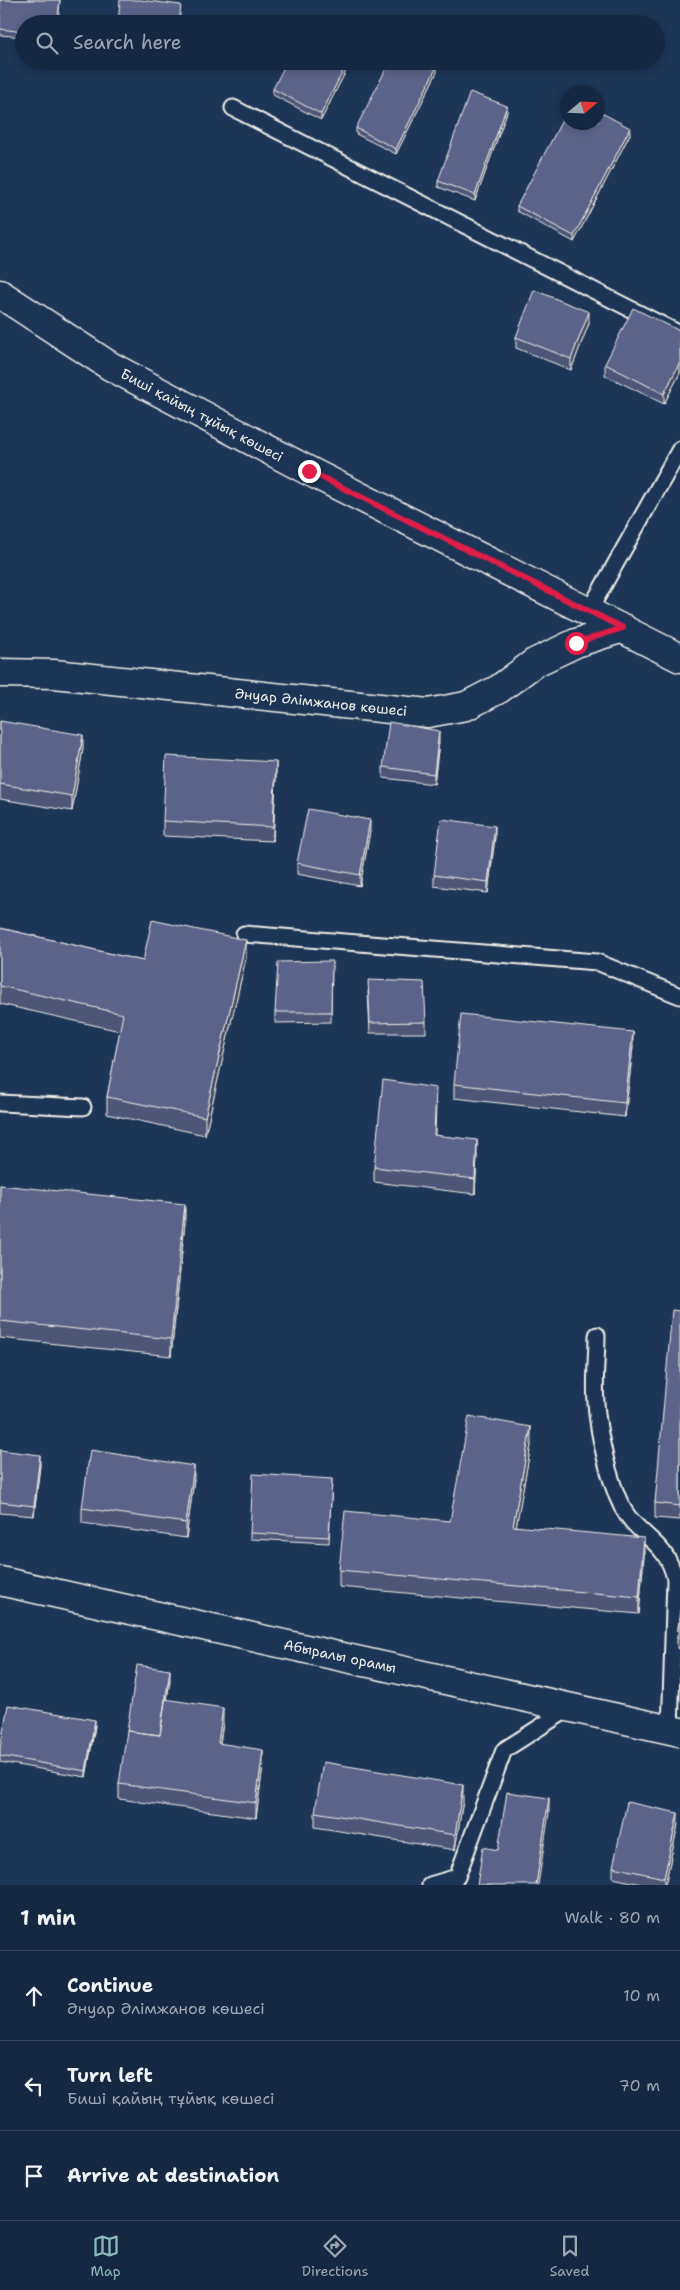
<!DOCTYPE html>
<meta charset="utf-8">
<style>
:root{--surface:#162841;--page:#1f3048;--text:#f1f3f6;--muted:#9ea6b1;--line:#35445a;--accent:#8bbbb9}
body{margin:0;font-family:"Shantell Sans",sans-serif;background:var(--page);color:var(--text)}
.compass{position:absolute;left:560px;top:85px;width:45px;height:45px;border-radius:50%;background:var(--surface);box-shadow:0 2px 8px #0003;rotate:71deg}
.stop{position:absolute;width:15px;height:15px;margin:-11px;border:4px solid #e11d48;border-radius:50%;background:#fff}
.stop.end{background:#e11d48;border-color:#fff;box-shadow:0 1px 5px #0008}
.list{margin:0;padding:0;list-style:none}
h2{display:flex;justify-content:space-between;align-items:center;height:65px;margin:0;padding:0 20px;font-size:21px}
h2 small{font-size:16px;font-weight:400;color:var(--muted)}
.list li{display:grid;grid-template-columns:32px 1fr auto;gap:15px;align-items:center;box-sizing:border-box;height:90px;padding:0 20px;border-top:1px solid var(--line)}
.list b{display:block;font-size:19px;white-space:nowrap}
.list p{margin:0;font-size:16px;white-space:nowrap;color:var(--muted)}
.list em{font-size:16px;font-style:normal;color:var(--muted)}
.icon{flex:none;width:28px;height:28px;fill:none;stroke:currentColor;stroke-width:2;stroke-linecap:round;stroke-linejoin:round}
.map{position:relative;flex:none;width:680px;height:1885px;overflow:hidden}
.search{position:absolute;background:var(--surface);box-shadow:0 2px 8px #0003;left:15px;right:15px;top:15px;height:55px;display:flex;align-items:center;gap:12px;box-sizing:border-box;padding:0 18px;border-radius:28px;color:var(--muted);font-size:19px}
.sheet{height:335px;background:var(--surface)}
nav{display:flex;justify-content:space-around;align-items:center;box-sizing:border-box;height:70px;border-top:1px solid var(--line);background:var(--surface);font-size:14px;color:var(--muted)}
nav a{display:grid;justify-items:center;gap:2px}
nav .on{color:var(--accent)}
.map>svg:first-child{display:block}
</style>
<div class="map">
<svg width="680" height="1885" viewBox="0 0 680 1885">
<rect width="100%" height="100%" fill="#1d3557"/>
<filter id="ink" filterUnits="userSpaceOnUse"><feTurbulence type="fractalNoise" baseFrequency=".02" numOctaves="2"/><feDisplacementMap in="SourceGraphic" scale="10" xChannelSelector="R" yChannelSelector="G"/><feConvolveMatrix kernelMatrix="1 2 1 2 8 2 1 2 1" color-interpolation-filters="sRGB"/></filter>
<g filter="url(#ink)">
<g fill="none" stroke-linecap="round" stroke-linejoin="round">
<g stroke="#f4f1e8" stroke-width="19">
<path id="service" d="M 233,108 L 680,334
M 589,611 L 680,449
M 244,934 L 597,962 L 680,996
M 0,1103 L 83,1107
M 597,1335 C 597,1357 594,1381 596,1403 C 598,1433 609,1481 622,1507 C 638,1537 667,1541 675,1579 L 670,1730
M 430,1885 L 457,1877 L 504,1750 L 570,1708"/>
</g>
<g stroke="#f4f1e8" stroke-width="31">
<path id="minor" d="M 0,294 L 110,366 L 309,471 L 680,658
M 0,673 L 54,674 L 428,713 L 466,706 L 499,689 L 534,663 L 576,643 L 623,628
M 0,1581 L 680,1732"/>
</g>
<use href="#service" stroke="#1d3557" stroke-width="15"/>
<use href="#minor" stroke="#1d3557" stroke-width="28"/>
</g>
<path fill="#4e5677" stroke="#f4f1e8" d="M 0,0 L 60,0 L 58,24 L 24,24 L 24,37 L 0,35 Z
M 128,61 L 176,61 L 175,66 Z
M 351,61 L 321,120 L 273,95 L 273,89 Z
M 437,72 L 396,154 L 356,134 L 356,128 Z
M 507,112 L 475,201 L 438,187 L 438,181 Z
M 630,134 L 574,242 L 517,211 L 517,206 Z
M 589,323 L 571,370 L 516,348 L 516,337 Z
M 680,331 L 680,373 L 664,404 L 605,375 L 605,364 Z
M 0,721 L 83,749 L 72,811 L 0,799 Z
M 439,742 L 434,784 L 383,778 L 383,767 Z
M 276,776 L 273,841 L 163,836 L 163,821 Z
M 370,831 L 360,886 L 297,874 L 297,863 Z
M 495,837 L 488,893 L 434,886 L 434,875 Z
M 0,928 L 143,961 L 246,958 L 205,1135 L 107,1114 L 107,1097 L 120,1031 L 0,1004 Z
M 332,961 L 331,1022 L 275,1023 L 275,1012 Z
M 368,991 L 426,1022 L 426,1033 L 370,1033 Z
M 633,1047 L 625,1117 L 454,1098 L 454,1084 Z
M 436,1103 L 435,1135 L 477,1155 L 475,1194 L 374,1182 L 374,1167 Z
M 0,1185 L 185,1222 L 171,1356 L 0,1338 Z
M 680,1311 L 680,1520 L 655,1518 L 655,1503 Z
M 531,1445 L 516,1526 L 644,1556 L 639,1614 L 339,1587 L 339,1570 L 450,1521 Z
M 0,1450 L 40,1465 L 34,1516 L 0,1513 Z
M 332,1479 L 329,1543 L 250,1539 L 250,1533 Z
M 194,1480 L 186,1538 L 82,1523 L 82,1508 Z
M 680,1610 L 680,1649 L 677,1648 L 677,1638 Z
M 170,1680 L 167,1700 L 223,1722 L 220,1744 L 263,1765 L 256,1818 L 119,1799 L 119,1784 Z
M 95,1726 L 86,1777 L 0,1762 L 0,1748 Z
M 463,1800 L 455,1850 L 315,1827 L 315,1812 Z
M 678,1824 L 665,1885 L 646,1885 L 613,1878 L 613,1867 Z"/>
<path fill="#404661" stroke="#f4f1e8" d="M 348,61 L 351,61 L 321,120 L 321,114 Z
M 437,66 L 437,72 L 396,154 L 396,149 Z
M 507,106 L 507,112 L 475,201 L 475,195 Z
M 630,128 L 630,134 L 574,242 L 574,236 Z
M 589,312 L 589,323 L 571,370 L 571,359 Z
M 680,362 L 680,373 L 664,404 L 664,394 Z
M 439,731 L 439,742 L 434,784 L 434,774 Z
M 83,735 L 83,749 L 72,811 L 72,796 Z
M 276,762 L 276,776 L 273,841 L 273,827 Z
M 370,820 L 370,831 L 360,886 L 360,875 Z
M 495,826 L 495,837 L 488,893 L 488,882 Z
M 246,940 L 246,958 L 205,1135 L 205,1117 Z
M 633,1032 L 633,1047 L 625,1117 L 625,1103 Z
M 477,1140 L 477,1155 L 475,1194 L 475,1179 Z
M 185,1204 L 185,1222 L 171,1356 L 171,1339 Z
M 531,1427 L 531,1445 L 513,1544 L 513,1526 Z
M 40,1455 L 40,1465 L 34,1516 L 34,1506 Z
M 194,1466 L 194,1480 L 186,1538 L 186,1523 Z
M 644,1538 L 644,1556 L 639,1614 L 639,1597 Z
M 170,1670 L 170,1680 L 160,1750 L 160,1739 Z
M 223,1708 L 223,1722 L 218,1758 L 218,1743 Z
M 95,1720 L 95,1726 L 86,1777 L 86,1771 Z
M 263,1750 L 263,1765 L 256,1818 L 256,1803 Z
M 463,1785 L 463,1800 L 455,1850 L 455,1835 Z
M 549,1798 L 549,1813 L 538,1885 L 536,1885 Z
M 678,1813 L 678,1824 L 665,1885 L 664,1885 L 664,1878 Z"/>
<path fill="#5b648a" stroke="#f4f1e8" d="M 0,0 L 60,0 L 57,24 L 24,24 L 24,32 L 0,29 Z
M 120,0 L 140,0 L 181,5 L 179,24 L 118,24 Z
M 287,61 L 348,61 L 321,114 L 273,89 Z
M 390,61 L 427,61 L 437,66 L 396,149 L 356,128 Z
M 470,92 L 507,106 L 475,195 L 438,181 Z
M 568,109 L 568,122 L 598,122 L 598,111 L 630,128 L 574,236 L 517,206 Z
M 534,290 L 589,312 L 571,359 L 516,337 Z
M 633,308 L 680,331 L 680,362 L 664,394 L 605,364 Z
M 0,721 L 83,735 L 72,796 L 0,784 Z
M 389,722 L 439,731 L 434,774 L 383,767 Z
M 166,756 L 276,762 L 273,827 L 163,821 Z
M 308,809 L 370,820 L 360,875 L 297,863 Z
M 441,819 L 495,826 L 488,882 L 434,875 Z
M 152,920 L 246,940 L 205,1117 L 107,1097 L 123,1014 L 0,986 L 0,928 L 143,961 Z
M 332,961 L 331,1012 L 275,1012 L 278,962 Z
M 368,980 L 424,982 L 426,1022 L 370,1023 Z
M 461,1014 L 633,1032 L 625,1103 L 454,1084 Z
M 383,1080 L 436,1088 L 434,1135 L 477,1140 L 475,1179 L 374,1167 Z
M 0,1185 L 185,1204 L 171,1339 L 0,1321 Z
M 672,1310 L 680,1311 L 680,1506 L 655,1503 Z
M 469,1416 L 531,1427 L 513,1526 L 644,1538 L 639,1597 L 339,1570 L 345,1511 L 450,1521 Z
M 0,1450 L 40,1455 L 34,1506 L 0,1502 Z
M 90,1450 L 194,1466 L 186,1523 L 82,1508 Z
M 253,1474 L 332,1479 L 329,1537 L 250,1533 Z
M 680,1610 L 680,1638 L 677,1638 Z
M 137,1665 L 170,1670 L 160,1735 L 127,1731 Z
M 165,1699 L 223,1708 L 218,1743 L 263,1750 L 256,1803 L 119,1784 L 127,1731 L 160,1735 Z
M 8,1705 L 95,1720 L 86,1771 L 0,1756 L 0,1748 Z
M 323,1762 L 463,1785 L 455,1835 L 315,1812 Z
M 507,1792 L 549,1798 L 536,1885 L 477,1885 L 483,1847 L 498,1850 Z
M 627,1802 L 678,1813 L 664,1878 L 613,1867 Z"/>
</g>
<g fill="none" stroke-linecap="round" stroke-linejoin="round" filter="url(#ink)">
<path stroke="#e11d48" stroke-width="6" d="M 309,471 L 623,628 L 576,643"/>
</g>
<g text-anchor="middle" stroke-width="4" stroke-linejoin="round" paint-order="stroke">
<g font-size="14" fill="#f4f1e8" stroke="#1d3557">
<text transform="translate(202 415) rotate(28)" y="5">Биші қайың тұйық көшесі</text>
<text transform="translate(321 702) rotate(6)" y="5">Әнуар Әлімжанов көшесі</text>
<text transform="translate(340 1656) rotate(12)" y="5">Абыралы орамы</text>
</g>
</g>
</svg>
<svg class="compass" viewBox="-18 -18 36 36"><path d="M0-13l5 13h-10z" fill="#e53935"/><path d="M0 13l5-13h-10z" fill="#9ea6b1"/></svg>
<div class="stop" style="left:576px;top:643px"></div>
<div class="stop end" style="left:309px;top:471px"></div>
<div class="search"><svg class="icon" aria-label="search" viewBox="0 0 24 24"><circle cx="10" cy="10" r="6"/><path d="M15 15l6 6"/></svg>Search here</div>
</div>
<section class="sheet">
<h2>1 min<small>Walk · 80 m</small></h2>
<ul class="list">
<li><svg class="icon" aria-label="ahead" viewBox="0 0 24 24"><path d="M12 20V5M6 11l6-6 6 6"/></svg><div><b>Continue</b><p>Әнуар Әлімжанов көшесі</p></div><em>10 m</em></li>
<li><svg class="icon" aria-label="left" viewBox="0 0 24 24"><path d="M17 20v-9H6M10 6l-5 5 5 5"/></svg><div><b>Turn left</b><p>Биші қайың тұйық көшесі</p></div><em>70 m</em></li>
<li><svg class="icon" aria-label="arrive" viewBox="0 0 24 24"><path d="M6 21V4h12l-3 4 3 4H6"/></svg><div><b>Arrive at destination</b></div></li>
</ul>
</section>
<nav>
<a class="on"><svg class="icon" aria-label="map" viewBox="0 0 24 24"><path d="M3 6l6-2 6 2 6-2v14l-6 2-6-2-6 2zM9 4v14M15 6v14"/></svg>Map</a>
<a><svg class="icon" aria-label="directions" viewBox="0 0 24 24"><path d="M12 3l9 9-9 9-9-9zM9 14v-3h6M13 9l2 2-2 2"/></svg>Directions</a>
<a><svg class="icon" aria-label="saved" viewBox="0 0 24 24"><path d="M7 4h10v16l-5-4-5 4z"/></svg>Saved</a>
</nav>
